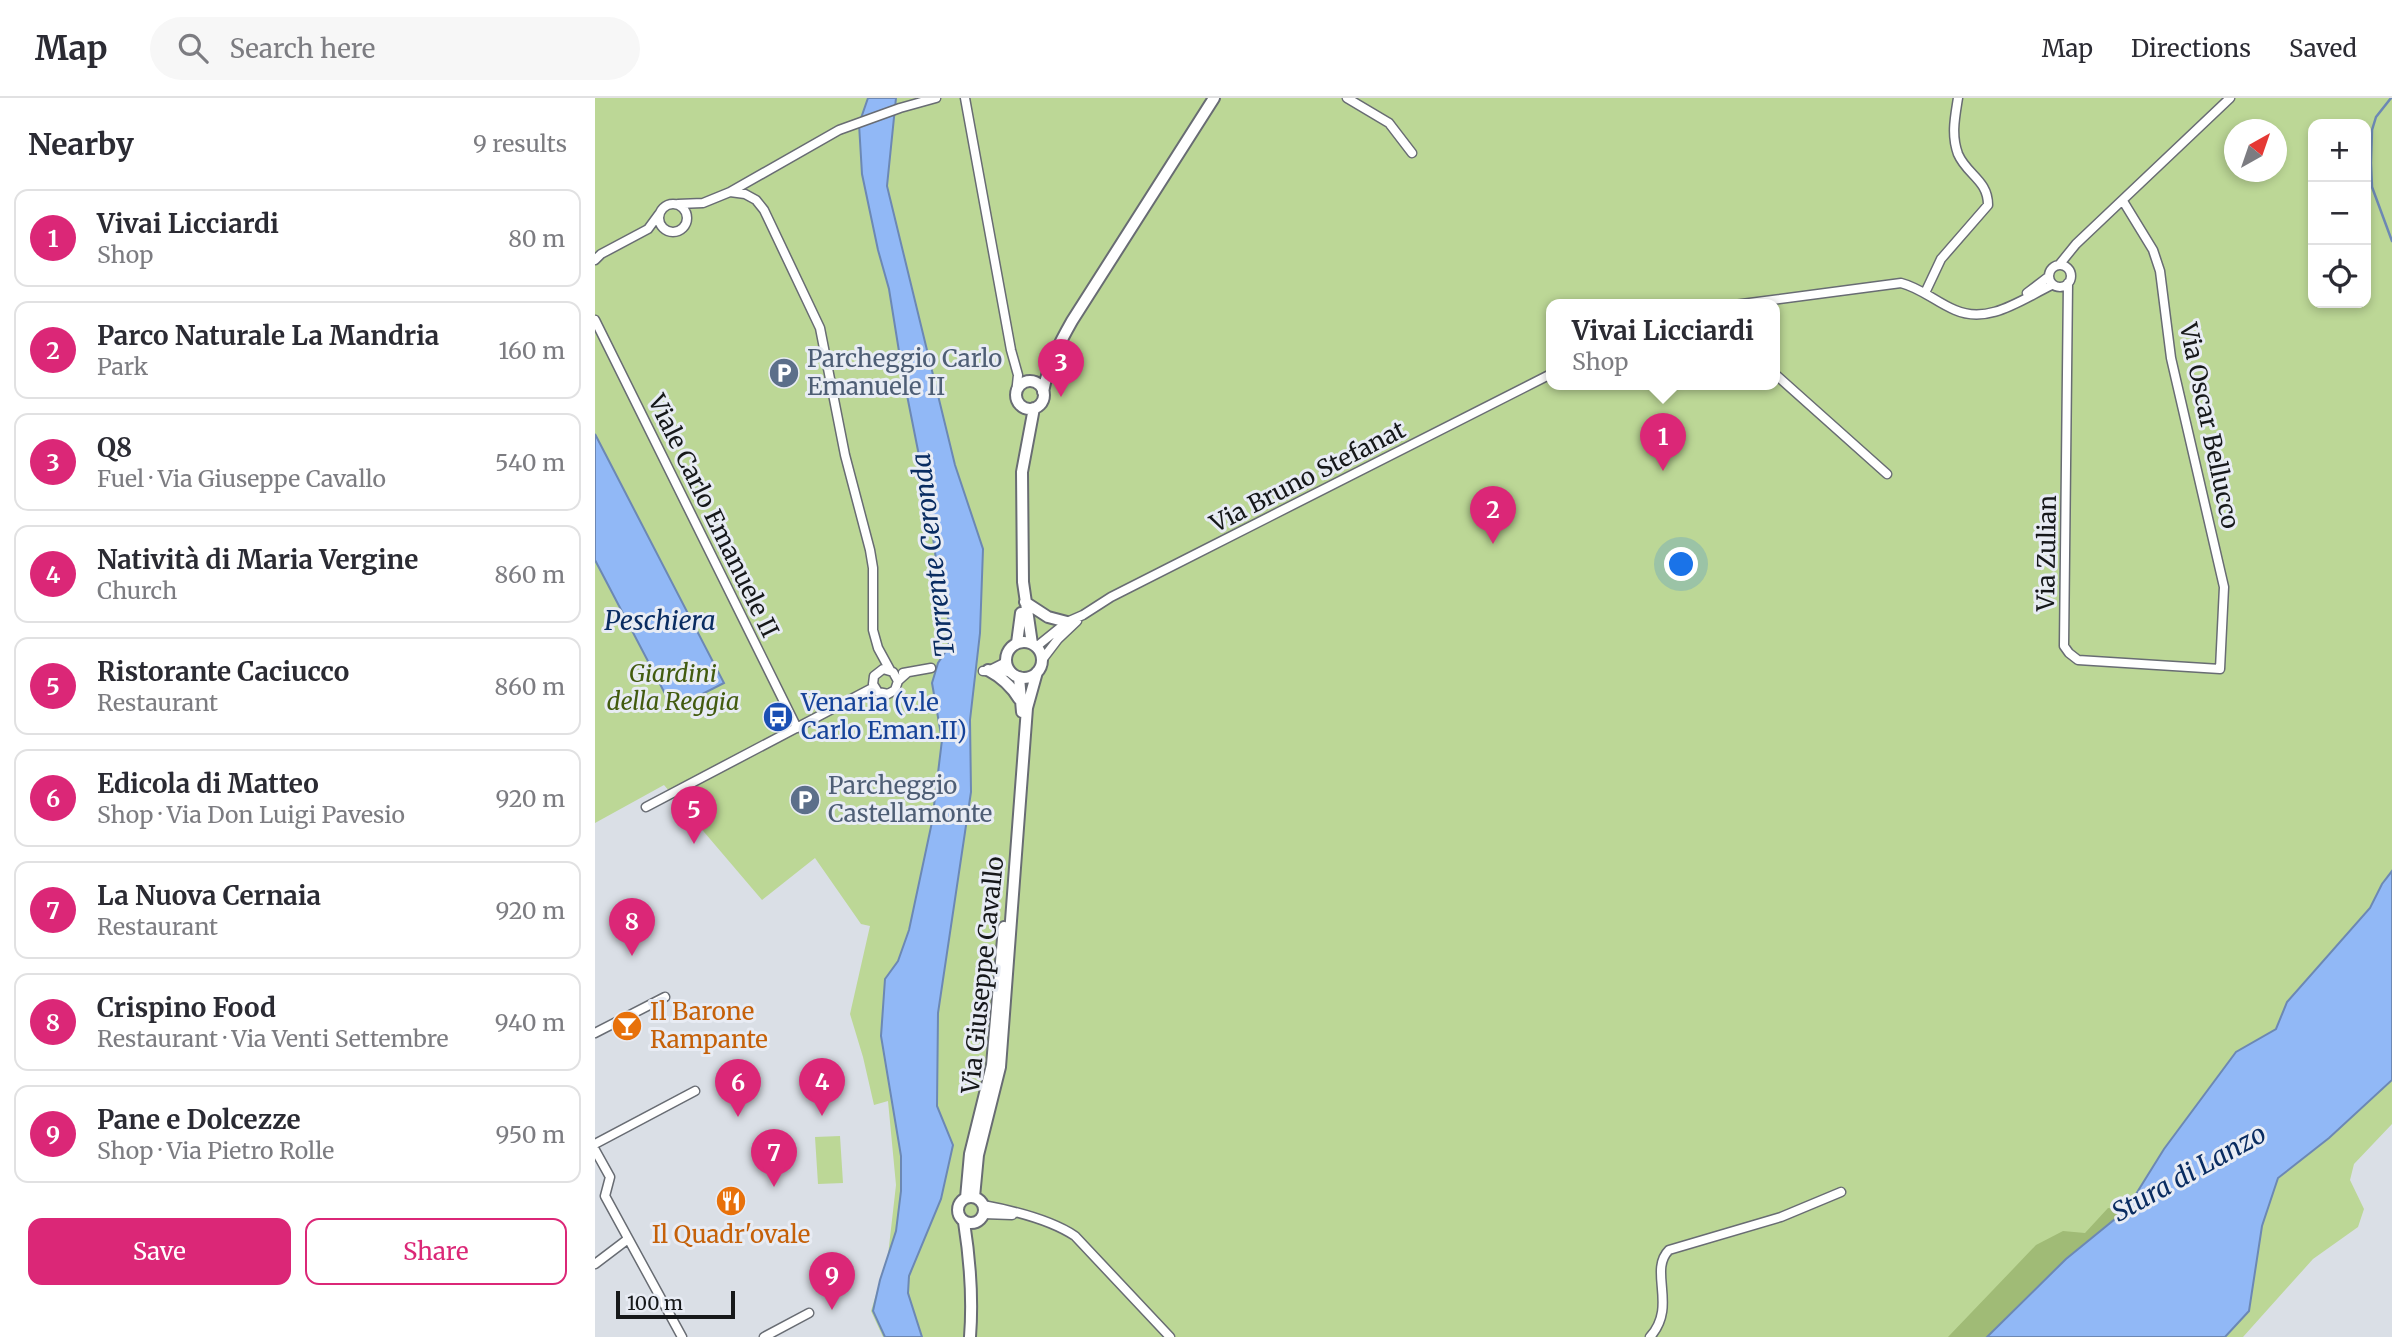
<!DOCTYPE html>
<meta charset="utf-8">
<style>
:root{--surface:#fff;--page:#f7f7f7;--text:#2b2b33;--muted:#7c7c81;--line:#e1e1e2;--accent:#db2777}
body{margin:0;font-family:Merriweather,serif;background:var(--page);color:var(--text)}
.controls{position:absolute;right:21px;top:21px;display:grid;overflow:hidden;border-radius:14px;box-shadow:0 4px 10px #0003}
.controls button{width:63px;height:63px;display:grid;place-items:center;padding:0;border:0;border-bottom:2px solid var(--line);background:var(--surface);color:var(--text);font:35px sans-serif}
.compass{position:absolute;left:1629px;top:21px;width:63px;height:63px;border-radius:50%;background:var(--surface);box-shadow:0 4px 10px #0003;rotate:40deg}
.scale{position:absolute;left:21px;bottom:18px;width:119px;box-sizing:border-box;padding-left:7px;border:4px solid #16181a;border-top:0;font-size:19px;line-height:24px;white-space:nowrap;color:#16181a;-webkit-text-stroke:5px #e8ecf4;paint-order:stroke}
.you{position:absolute;left:1087px;top:467px;width:24px;height:24px;margin:-18px;border:5px solid #fff;border-radius:50%;background:#1a73e8;box-shadow:0 0 0 10px #1a73e833}
.badge{display:grid;place-items:center;width:46px;height:46px;border-radius:50%;background:var(--accent);color:#fff;font-size:23px;font-weight:700}
.pin{position:absolute;translate:-50% -58px;filter:drop-shadow(0 2px 4px #0008)}
.pin::after{content:'';position:absolute;top:37px;width:24px;height:21px;background:inherit;clip-path:polygon(0 0,100% 0,50% 100%)}
.popup{position:absolute;left:951px;top:201px;width:234px;height:91px;box-sizing:border-box;display:grid;place-content:center;border-radius:14px;background:var(--surface);filter:drop-shadow(0 2px 5px #0005);font-size:23px;white-space:nowrap;color:var(--muted)}
.popup b{font-size:26px;color:var(--text)}
.popup::after{content:'';position:absolute;left:50%;top:100%;margin-left:-14px;border:14px solid transparent;border-top-color:var(--surface)}
.list{margin:0;padding:0;list-style:none}
h2{display:flex;justify-content:space-between;align-items:center;height:91px;margin:0;padding:0 28px;font-size:30px}
h2 small{font-size:23px;font-weight:400;color:var(--muted)}
.list li{display:grid;grid-template-columns:46px 1fr auto;gap:21px;align-items:center;box-sizing:border-box;height:98px;margin:0 14px 14px;padding:0 14px;border:2px solid var(--line);border-radius:14px}
.list b{display:block;font-size:26px;white-space:nowrap}
.list p{margin:0;font-size:23px;white-space:nowrap;color:var(--muted)}
.list em{font-size:23px;font-style:normal;color:var(--muted)}
.actions{display:flex;gap:14px;padding:21px 28px}
.actions a{flex:1;padding:16px 0;border:2px solid var(--accent);border-radius:14px;text-align:center;font-size:24px;color:var(--accent)}
.actions .main{background:var(--accent);color:#fff}
.icon{flex:none;width:38px;height:38px;fill:none;stroke:currentColor;stroke-width:2;stroke-linecap:round;stroke-linejoin:round}
.map{position:relative;flex:none;width:1797px;height:1239px;overflow:hidden}
header{display:flex;align-items:center;gap:42px;box-sizing:border-box;height:98px;padding:0 35px;background:var(--surface);border-bottom:2px solid var(--line)}
header strong{font-size:33px}
nav{display:flex;gap:38px;margin-inline-start:auto;font-size:24px}
.search{width:490px;height:63px;background:var(--page);display:flex;align-items:center;gap:18px;box-sizing:border-box;padding:0 24px;border-radius:38px;color:var(--muted);font-size:26px}
main{display:flex}
aside{flex:1;background:var(--surface)}
.map>svg:first-child{display:block}
</style>
<header>
<strong>Map</strong>
<div class="search"><svg class="icon" aria-label="search" viewBox="0 0 24 24"><circle cx="10" cy="10" r="6"/><path d="M15 15l6 6"/></svg>Search here</div>
<nav><a>Map</a><a>Directions</a><a>Saved</a></nav>
</header>
<main>
<aside>
<h2>Nearby<small>9 results</small></h2>
<ul class="list">
<li><span class="badge">1</span><div><b>Vivai Licciardi</b><p>Shop</p></div><em>80 m</em></li>
<li><span class="badge">2</span><div><b>Parco Naturale La Mandria</b><p>Park</p></div><em>160 m</em></li>
<li><span class="badge">3</span><div><b>Q8</b><p>Fuel · Via Giuseppe Cavallo</p></div><em>540 m</em></li>
<li><span class="badge">4</span><div><b>Natività di Maria Vergine</b><p>Church</p></div><em>860 m</em></li>
<li><span class="badge">5</span><div><b>Ristorante Caciucco</b><p>Restaurant</p></div><em>860 m</em></li>
<li><span class="badge">6</span><div><b>Edicola di Matteo</b><p>Shop · Via Don Luigi Pavesio</p></div><em>920 m</em></li>
<li><span class="badge">7</span><div><b>La Nuova Cernaia</b><p>Restaurant</p></div><em>920 m</em></li>
<li><span class="badge">8</span><div><b>Crispino Food</b><p>Restaurant · Via Venti Settembre</p></div><em>940 m</em></li>
<li><span class="badge">9</span><div><b>Pane e Dolcezze</b><p>Shop · Via Pietro Rolle</p></div><em>950 m</em></li>
</ul>
<div class="actions"><a class="main">Save</a><a>Share</a></div>
</aside>
<div class="map">
<svg width="1797" height="1239" viewBox="0 0 1797 1239">
<rect width="100%" height="100%" fill="#dadfe6"/>
<path fill="#bcd796" fill-rule="evenodd" d="M 0,0 L 1797,0 L 1797,1026 L 1759,1066 L 1755,1082 L 1769,1111 L 1763,1129 L 1718,1161 L 1648,1239 L 288,1239 L 276,1213 L 293,1157 L 301,1087 L 293,1003 L 279,1007 L 268,959 L 255,916 L 275,828 L 266,826 L 220,760 L 167,802 L 69,687 L 0,725 ZM 1718,26 L 1771,26 L 1771,205 L 1718,205 ZM 1640,32 L 1682,32 L 1682,74 L 1640,74 ZM 956,207 L 1180,207 L 1180,287 L 956,287 Z
M 245,1038 L 248,1085 L 223,1086 L 220,1039 Z"/>
<path fill="#a0bb76" d="M 1513,1110 L 1531,1112 L 1471,1161 L 1392,1239 L 1353,1239 L 1441,1147 L 1468,1133 L 1490,1135 Z"/>
<path fill="#91b8f6" stroke="#6c88b4" stroke-width="2" d="M 273,0 L 301,0 L 292,88 L 360,367 L 388,451 L 385,535 L 375,622 L 376,694 L 343,915 L 342,1008 L 358,1047 L 346,1101 L 314,1178 L 313,1195 L 327,1239 L 290,1239 L 278,1213 L 285,1182 L 301,1133 L 306,1093 L 306,1058 L 286,938 L 290,881 L 303,863 L 314,832 L 337,724 L 347,642 L 337,585 L 343,565 L 353,550 L 356,530 L 346,498 L 333,403 L 307,272 L 294,191 L 283,152 L 267,76 L 264,26 Z
M 0,336 L 129,585 L 78,611 L 0,462 Z
M 1797,773 L 1797,982 L 1734,1040 L 1683,1080 L 1667,1128 L 1654,1213 L 1630,1239 L 1392,1239 L 1471,1161 L 1531,1112 L 1569,1051 L 1641,954 L 1681,931 L 1692,904 L 1775,810 L 1787,786 Z"/>
<g fill="none" stroke-linecap="round" stroke-linejoin="round">
<path stroke="#6c88b4" stroke-width="2.5" d="M 1796,0 L 1781,19 L 1777,32 L 1776,65 L 1777,89 L 1797,143"/>
<g stroke="#686c73" stroke-width="11">
<path id="minor" d="M 370,0 L 416,252 L 423,277 L 421,296
M 752,0 L 794,25 L 817,55
M 135,94 L 244,32 L 305,10 L 341,0
M64 120a14 14 0 1 1 28 0a14 14 0 1 1-28 0Z
M 83,106 L 108,105 L 135,94 L 150,96 L 161,102 L 169,112 L 225,230 L 250,357 L 275,452 L 278,470 L 278,532 L 283,550 L 295,572
M 0,162 L 6,156 L 53,131 L 64,116
M1454 178a11 11 0 1 1 22 0a11 11 0 1 1-22 0Z
M 1464,167 L 1481,146 L 1635,0
M 1473,185 L 1469,548 L 1474,555 L 1483,562 L 1625,571 L 1629,489 L 1576,260 L 1565,173 L 1558,152 L 1528,103
M 1330,195 L 1346,161 L 1393,107 C 1393,82 1372,77 1363,56 C 1356,37 1360,19 1363,0
M 1432,195 L 1453,179
M 1139,207 L 1306,185 C 1326,190 1341,204 1360,212 C 1394,227 1427,201 1457,187
M 0,222 L 202,630
M 1180,276 L 1292,376
M 441,549 L 472,524 L 488,517 L 516,499 L 956,276
M 447,562 L 463,541 L 482,523
M 395,572 L 411,564
M 388,573 L 416,574
M 308,575 L 336,570
M 303,583 L 298,574 L 288,571 L 279,578 L 278,586 L 283,594 L 293,596 L 300,592 L 303,583 L 312,575
M 51,709 L 279,589
M 0,935 L 70,899
M 0,1046 L 100,993
M 0,1052 L 15,1079 L 10,1098 L 87,1239
M 388,1107 C 415,1112 456,1122 480,1138 L 575,1239
M 388,1116 L 417,1117
M 0,1166 L 33,1141
M 169,1239 L 214,1215
M 1055,1239 C 1083,1208 1053,1173 1074,1152 L 1186,1119 L 1246,1094"/>
</g>
<g stroke="#686c73" stroke-width="14">
<path id="tertiary" d="M421 297a14 14 0 1 1 28 0a14 14 0 1 1-28 0Z
M 448,294 C 453,267 464,246 477,223 L 619,0
M 430,504 L 453,519 L 472,524
M411 562a18 18 0 1 1 36 0a18 18 0 1 1-36 0Z
M 422,545 L 426,515
M 437,546 L 428,484 L 427,374 L 439,310
M 393,572 C 406,579 417,589 424,601
M 424,579 L 427,614
M363 1112a13 13 0 1 1 26 0a13 13 0 1 1-26 0Z
M 379,1099 L 383,1057 L 405,969 L 432,610 L 442,574
M 371,1100 L 375,1056 L 397,967 L 409,829
M 369,1124 C 375,1162 378,1200 375,1239"/>
</g>
<use href="#minor" stroke="#fff" stroke-width="8"/>
<use href="#tertiary" stroke="#fff" stroke-width="10"/>
</g>
<defs>
<g id="parking-disc" transform="scale(1.575)"><circle r="9.5" fill="#5c6f8a" stroke="#e8ecf4"/><path d="M-3.5-5.5H1a3.5 3.5 0 0 1 0 7H-1V5.5H-3.5ZM-1-3.4V-.6H.8a1.4 1.4 0 0 0 0-2.8Z" fill="#fff"/></g>
<g id="bus-disc" transform="scale(1.575)"><circle r="9.5" fill="#1a4fb4" stroke="#e8ecf4"/><path d="M-5-6H5V4H4V6H2V4H-2V6H-4V4H-5ZM-3.5-4V0h7V-4ZM-3.5 1.2v1.5H-2V1.2ZM2 1.2v1.5H3.5V1.2Z" fill="#fff"/></g>
<g id="bar-disc" transform="scale(1.575)"><circle r="9.5" fill="#e8710a" stroke="#e8ecf4"/><path d="M-6-5H6L.8 .8V4.5H3.5V6h-7V4.5H-.8V.8Z" fill="#fff"/></g>
<g id="restaurant-disc" transform="scale(1.575)"><circle r="9.5" fill="#e8710a" stroke="#e8ecf4"/><path d="M-5-6h1v4h1v-4h1v4h1v-4h1v5L-1.5 .5V6h-2V.5L-5-1ZM5-6V6H3V1.5H1.5Q1.5-4 5-6Z" fill="#fff"/></g>
</defs>
<g fill-rule="evenodd">
<use href="#parking-disc" x="189" y="275"/>
<use href="#bus-disc" x="183" y="619"/>
<use href="#parking-disc" x="210" y="702"/>
<use href="#bar-disc" x="32" y="928"/>
<use href="#restaurant-disc" x="136" y="1103"/>
</g>
<g text-anchor="middle" stroke-width="6" stroke-linejoin="round" paint-order="stroke">
<g font-size="24" fill="#4e5e75" stroke="#e8ecf4" text-anchor="start">
<text x="212" y="269">Parcheggio Carlo<tspan x="212" dy="28">Emanuele II</tspan></text>
<text x="233" y="696">Parcheggio<tspan x="233" dy="28">Castellamonte</tspan></text>
</g>
<g font-size="24" fill="#16181a" stroke="#e8ecf4">
<text transform="translate(1614 328) rotate(78)" y="8">Via Oscar Bellucco</text>
<text transform="translate(713 379) rotate(-27)" y="8">Via Bruno Stefanat</text>
<text transform="translate(118 418) rotate(64)" y="8">Viale Carlo Emanuele II</text>
<text transform="translate(1452 455) rotate(-89)" y="8">Via Zulian</text>
<text transform="translate(388 877) rotate(-84)" y="8">Via Giuseppe Cavallo</text>
</g>
<g font-size="24" font-style="italic" fill="#425b0f" stroke="#e8ecf4">
<text x="78" y="584">Giardini<tspan x="78" dy="28">della Reggia</tspan></text>
</g>
<g font-size="24" fill="#164399" stroke="#e8ecf4" text-anchor="start">
<text x="206" y="613">Venaria (v.le<tspan x="206" dy="28">Carlo Eman.II)</tspan></text>
</g>
<g font-size="24" fill="#c56008" stroke="#e8ecf4" text-anchor="start">
<text x="55" y="922">Il Barone<tspan x="55" dy="28">Rampante</tspan></text>
<text x="136" y="1145" text-anchor="middle">Il Quadr'ovale</text>
</g>
<g font-size="26" font-style="italic" fill="#092c61" stroke="#e8ecf4">
<text transform="translate(338 457) rotate(-97)" y="9">Torrente Ceronda</text>
<text x="65" y="532">Peschiera</text>
<text transform="translate(1594 1075) rotate(-29)" y="9">Stura di Lanzo</text>
</g>
</g>
</svg>
<div class="controls">
<button>+</button>
<button>−</button>
<button><svg class="icon" aria-label="locate" viewBox="0 0 24 24"><circle cx="12" cy="12" r="6"/><path d="M12 2v4M12 18v4M2 12h4M18 12h4"/></svg></button>
</div>
<svg class="compass" viewBox="-18 -18 36 36"><path d="M0-13l5 13h-10z" fill="#e53935"/><path d="M0 13l5-13h-10z" fill="#7c7c81"/></svg>
<div class="scale">100 m</div>
<div class="you"></div>
<div class="pin badge" style="left:1068px;top:373px">1</div>
<div class="popup"><b>Vivai Licciardi</b>Shop</div>
<div class="pin badge" style="left:898px;top:446px">2</div>
<div class="pin badge" style="left:466px;top:299px">3</div>
<div class="pin badge" style="left:227px;top:1018px">4</div>
<div class="pin badge" style="left:99px;top:746px">5</div>
<div class="pin badge" style="left:143px;top:1019px">6</div>
<div class="pin badge" style="left:179px;top:1089px">7</div>
<div class="pin badge" style="left:37px;top:858px">8</div>
<div class="pin badge" style="left:237px;top:1212px">9</div>
</div>
</main>
